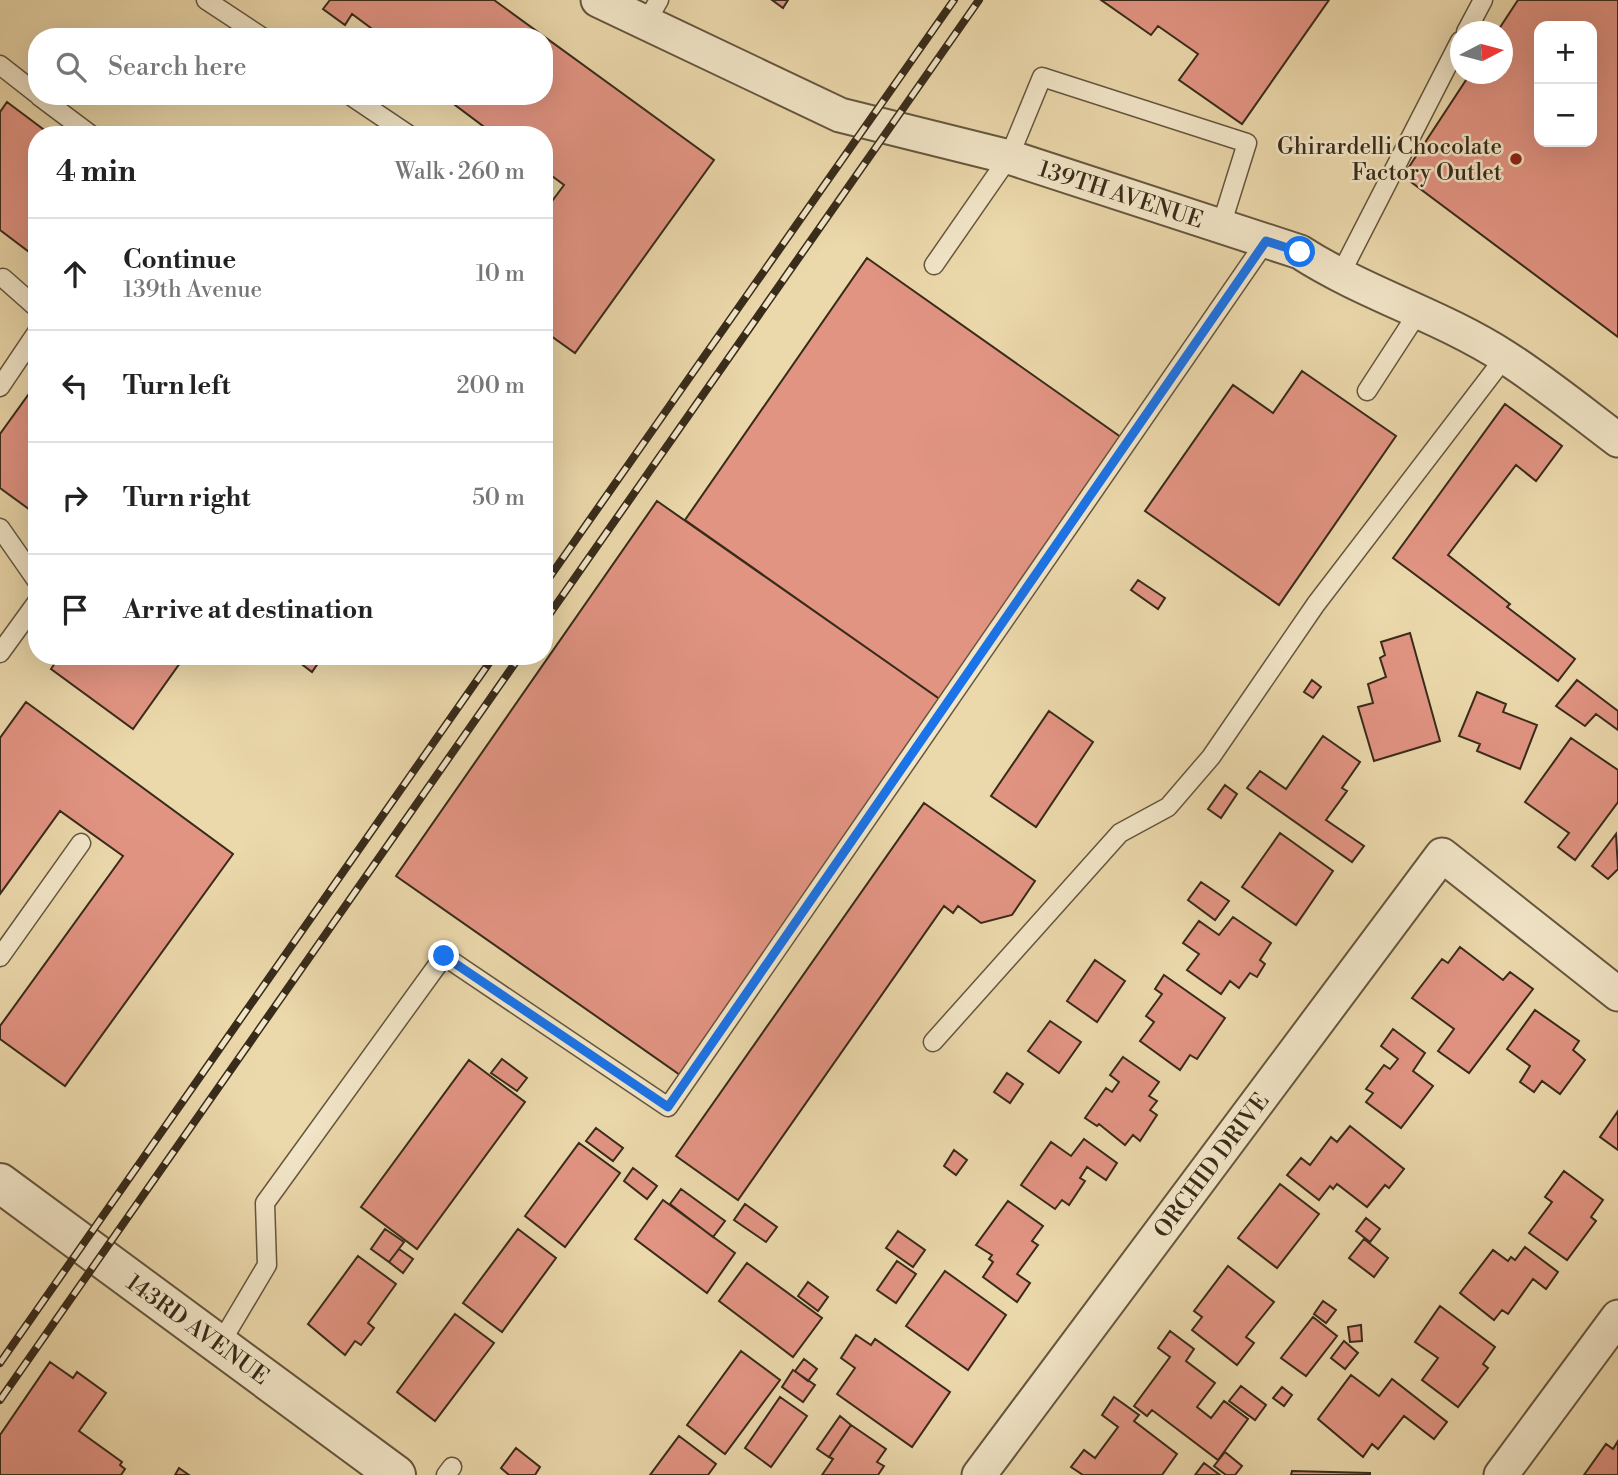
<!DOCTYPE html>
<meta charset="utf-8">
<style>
:root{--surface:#fff;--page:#f6f6f6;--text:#222;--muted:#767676;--line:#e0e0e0}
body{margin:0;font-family:"Libre Bodoni",serif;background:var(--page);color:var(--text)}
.controls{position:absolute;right:21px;top:21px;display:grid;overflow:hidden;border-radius:14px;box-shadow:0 7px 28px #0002}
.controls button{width:63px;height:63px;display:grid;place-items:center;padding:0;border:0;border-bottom:2px solid var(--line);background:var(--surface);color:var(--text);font:35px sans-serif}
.compass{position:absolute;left:1450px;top:21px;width:63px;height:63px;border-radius:50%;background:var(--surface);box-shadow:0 7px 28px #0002;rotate:84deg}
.stop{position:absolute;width:21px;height:21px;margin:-16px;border:5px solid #1a73e8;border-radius:50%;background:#fff}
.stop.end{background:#1a73e8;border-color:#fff;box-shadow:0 2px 7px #0008}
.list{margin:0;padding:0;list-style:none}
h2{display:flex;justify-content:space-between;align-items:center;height:91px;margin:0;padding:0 28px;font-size:30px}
h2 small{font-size:23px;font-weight:400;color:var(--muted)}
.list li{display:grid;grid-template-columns:46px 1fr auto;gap:21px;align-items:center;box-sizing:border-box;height:112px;padding:0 28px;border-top:2px solid var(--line)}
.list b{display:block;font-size:26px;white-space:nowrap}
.list p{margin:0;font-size:23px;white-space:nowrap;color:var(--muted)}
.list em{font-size:23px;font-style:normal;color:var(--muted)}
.icon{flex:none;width:38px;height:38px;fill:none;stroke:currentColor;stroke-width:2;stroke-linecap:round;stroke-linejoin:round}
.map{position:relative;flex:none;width:1618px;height:1475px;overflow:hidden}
.search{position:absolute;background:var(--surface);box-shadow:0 7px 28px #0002;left:28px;top:28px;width:525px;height:77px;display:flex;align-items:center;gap:18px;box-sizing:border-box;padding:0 24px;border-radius:28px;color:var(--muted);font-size:26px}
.panel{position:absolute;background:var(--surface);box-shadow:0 7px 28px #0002;left:28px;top:126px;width:525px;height:539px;border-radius:28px}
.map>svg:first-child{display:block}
</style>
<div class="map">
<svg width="1618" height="1475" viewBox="0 0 1618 1475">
<rect width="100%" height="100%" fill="#ebd8ab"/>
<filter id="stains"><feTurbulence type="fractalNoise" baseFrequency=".00286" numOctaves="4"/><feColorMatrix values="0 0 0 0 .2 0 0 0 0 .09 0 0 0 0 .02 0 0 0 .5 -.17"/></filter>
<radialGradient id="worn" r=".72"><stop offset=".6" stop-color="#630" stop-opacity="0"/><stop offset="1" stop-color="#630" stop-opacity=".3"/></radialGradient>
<path fill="#e29483" stroke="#382b1a" stroke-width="2" fill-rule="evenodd" d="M 330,0 L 494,0 L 714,160 L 575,353 L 544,331 L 544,212 L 564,185 L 544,170 L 544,135 L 495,135 L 443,96 L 544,96 L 544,37 L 383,37 L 352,14 L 345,25 L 323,9 Z
M 772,0 L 788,0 L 783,8 Z
M 1101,0 L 1329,0 L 1242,124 L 1179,80 L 1198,54 L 1158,26 L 1151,35 Z
M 1518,0 L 1618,0 L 1618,337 L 1403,176 L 1470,74 L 1502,74 L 1502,32 L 1497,32 ZM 1539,26 L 1592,26 L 1592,142 L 1539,142 Z
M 7,102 L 51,135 L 37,135 L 37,258 L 0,230 L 0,112 Z
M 867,258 L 1125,440 L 944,702 L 685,520 Z
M 1302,371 L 1396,436 L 1279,605 L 1145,511 L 1233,385 L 1273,413 Z
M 36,384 L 37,384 L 37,515 L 0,488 L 0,434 Z
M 1505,404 L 1562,446 L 1536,481 L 1516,465 L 1448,555 L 1510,604 L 1507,607 L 1575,659 L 1558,681 L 1393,558 Z
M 657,501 L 944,702 L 683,1077 L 396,876 Z
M 1138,580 L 1165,598 L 1158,609 L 1131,590 Z
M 1410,633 L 1440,741 L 1374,761 L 1358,707 L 1373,703 L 1368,684 L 1386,677 L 1380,658 L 1385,655 L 1381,642 Z
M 60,656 L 185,656 L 133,729 L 51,669 Z
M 291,656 L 323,656 L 312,672 Z
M 1312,680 L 1321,687 L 1313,698 L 1304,692 Z
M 1577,680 L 1618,711 L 1618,730 L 1596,714 L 1585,726 L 1556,706 Z
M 1477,692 L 1506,704 L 1503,712 L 1537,725 L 1520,769 L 1477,751 L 1480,744 L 1459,736 Z
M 26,702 L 233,854 L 65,1086 L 0,1039 L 0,1026 L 123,856 L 60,811 L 0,894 L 0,738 Z
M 1049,711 L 1093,742 L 1036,827 L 991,796 Z
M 1323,736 L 1360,762 L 1342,788 L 1347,791 L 1326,820 L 1364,846 L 1352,862 L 1247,788 L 1260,771 L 1286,789 Z
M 1571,738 L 1618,770 L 1618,802 L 1575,860 L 1558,847 L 1569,833 L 1525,802 Z
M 1225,785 L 1237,794 L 1221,818 L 1208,809 Z
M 924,803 L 1035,881 L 1012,915 L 981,923 L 958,906 L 953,913 L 944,906 L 738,1200 L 676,1156 Z
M 1280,833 L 1333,871 L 1296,925 L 1242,887 Z
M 1616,834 L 1618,869 L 1608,879 L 1592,866 Z
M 1201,882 L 1229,901 L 1215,920 L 1188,900 Z
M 1233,917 L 1271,943 L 1260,960 L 1265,964 L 1257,977 L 1250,973 L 1239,988 L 1230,981 L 1221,994 L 1187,970 L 1199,954 L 1183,943 L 1199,921 L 1219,935 Z
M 1460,947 L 1503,980 L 1510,972 L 1533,989 L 1469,1073 L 1438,1051 L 1454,1029 L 1412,998 L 1442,959 L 1448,963 Z
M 1095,960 L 1125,981 L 1097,1022 L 1067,1001 Z
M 1164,975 L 1225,1018 L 1197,1059 L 1190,1055 L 1180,1070 L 1140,1041 L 1154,1022 L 1146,1016 L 1162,994 L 1155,989 Z
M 1535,1010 L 1579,1041 L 1573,1050 L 1585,1060 L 1560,1094 L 1542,1081 L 1534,1092 L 1520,1082 L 1530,1066 L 1507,1049 Z
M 1050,1021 L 1081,1042 L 1059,1073 L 1028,1051 Z
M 1393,1029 L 1425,1053 L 1413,1071 L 1433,1086 L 1401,1128 L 1366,1102 L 1373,1093 L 1366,1089 L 1384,1065 L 1390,1069 L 1398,1059 L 1381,1046 Z
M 1123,1057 L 1159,1082 L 1149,1096 L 1157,1101 L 1150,1110 L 1157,1115 L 1140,1141 L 1133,1135 L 1125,1145 L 1099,1124 L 1097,1126 L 1085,1118 L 1106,1088 L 1112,1092 L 1119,1082 L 1110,1075 Z
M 502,1059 L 527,1078 L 517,1091 L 491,1073 Z
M 469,1060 L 525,1102 L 417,1249 L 361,1207 Z
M 1007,1073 L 1023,1084 L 1010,1103 L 994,1092 Z
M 1618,1111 L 1618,1150 L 1600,1137 Z
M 1350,1126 L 1404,1169 L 1389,1188 L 1385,1185 L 1367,1207 L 1337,1184 L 1333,1189 L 1330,1186 L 1319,1200 L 1287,1175 L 1301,1158 L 1310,1165 L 1331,1137 L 1337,1142 Z
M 596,1128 L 623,1148 L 613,1161 L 586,1141 Z
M 1084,1139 L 1117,1163 L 1106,1180 L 1087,1167 L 1080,1178 L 1085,1181 L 1069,1205 L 1062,1200 L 1055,1209 L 1021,1185 L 1051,1142 L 1071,1156 Z
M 579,1143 L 620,1173 L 565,1247 L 525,1216 Z
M 954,1150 L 967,1160 L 956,1175 L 944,1166 Z
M 633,1168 L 657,1186 L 647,1199 L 624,1181 Z
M 1564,1171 L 1603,1200 L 1591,1217 L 1596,1221 L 1567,1260 L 1529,1233 L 1552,1202 L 1545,1197 Z
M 1280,1184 L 1319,1214 L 1277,1268 L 1238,1238 Z
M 681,1189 L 725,1221 L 713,1237 L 670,1204 Z
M 663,1200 L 735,1253 L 707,1293 L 635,1239 Z
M 1008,1201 L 1043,1226 L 1032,1241 L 1038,1245 L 1017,1274 L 1030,1283 L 1017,1302 L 983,1277 L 993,1262 L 989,1259 L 992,1255 L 976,1245 Z
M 745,1204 L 777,1227 L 766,1242 L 734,1220 Z
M 1366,1218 L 1380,1229 L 1370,1242 L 1356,1231 Z
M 385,1229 L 404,1242 L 389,1262 L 371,1249 Z
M 518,1229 L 556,1258 L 502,1332 L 463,1303 Z
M 898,1231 L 925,1250 L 913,1267 L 886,1248 Z
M 1364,1239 L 1388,1258 L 1374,1277 L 1349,1258 Z
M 1525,1247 L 1558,1272 L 1546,1289 L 1533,1279 L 1508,1314 L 1502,1310 L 1494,1320 L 1460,1293 L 1493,1250 L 1508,1261 L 1511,1257 L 1515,1260 Z
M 399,1249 L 413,1259 L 403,1273 L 389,1262 Z
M 358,1256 L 396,1284 L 368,1323 L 374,1328 L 361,1345 L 355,1341 L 345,1355 L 308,1324 Z
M 897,1261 L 916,1274 L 896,1303 L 877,1290 Z
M 747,1263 L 822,1318 L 793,1357 L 719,1301 Z
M 1228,1266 L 1274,1302 L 1246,1337 L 1254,1343 L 1237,1365 L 1192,1330 L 1202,1317 L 1194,1311 Z
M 945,1271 L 1006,1315 L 968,1370 L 906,1326 Z
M 808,1282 L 828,1297 L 818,1311 L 798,1296 Z
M 1323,1301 L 1336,1310 L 1326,1323 L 1314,1314 Z
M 1440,1306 L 1495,1347 L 1483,1364 L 1488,1368 L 1458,1407 L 1422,1380 L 1438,1358 L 1415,1342 Z
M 455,1314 L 494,1343 L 435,1421 L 397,1392 Z
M 1313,1317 L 1337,1336 L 1306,1376 L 1281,1358 Z
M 1361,1325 L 1362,1341 L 1350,1342 L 1348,1327 Z
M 1170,1331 L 1194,1349 L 1186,1361 L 1215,1383 L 1197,1407 L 1211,1418 L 1224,1401 L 1248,1419 L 1218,1460 L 1152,1410 L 1147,1416 L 1134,1406 L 1170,1357 L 1158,1348 Z
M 856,1335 L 871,1345 L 875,1339 L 950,1392 L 912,1447 L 837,1394 L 855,1368 L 841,1358 Z
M 1344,1341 L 1358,1353 L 1345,1369 L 1331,1358 Z
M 741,1351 L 780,1380 L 725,1454 L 687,1425 Z
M 804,1359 L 817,1369 L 808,1381 L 795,1371 Z
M 50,1362 L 73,1378 L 77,1372 L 106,1393 L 79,1431 L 122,1462 L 120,1465 L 125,1469 L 121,1475 L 0,1475 L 0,1435 Z
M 793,1370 L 815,1385 L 803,1402 L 782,1387 Z
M 1351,1375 L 1379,1396 L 1392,1379 L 1447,1422 L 1434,1439 L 1404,1416 L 1378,1449 L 1372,1444 L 1363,1457 L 1318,1419 Z
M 1241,1386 L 1266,1405 L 1255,1420 L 1229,1401 Z
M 1282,1387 L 1292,1395 L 1284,1406 L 1273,1398 Z
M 780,1397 L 807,1416 L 771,1467 L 745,1448 Z
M 1114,1397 L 1139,1415 L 1134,1421 L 1177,1454 L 1162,1475 L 1083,1475 L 1071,1467 L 1084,1450 L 1095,1458 L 1118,1427 L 1102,1415 Z
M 840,1416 L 851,1425 L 829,1457 L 817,1449 Z
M 851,1425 L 886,1449 L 877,1462 L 884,1466 L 878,1475 L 822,1475 L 833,1459 L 829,1457 Z
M 679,1436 L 716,1464 L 708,1475 L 650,1475 Z
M 1618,1441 L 1618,1475 L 1584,1475 L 1606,1444 L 1613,1449 Z
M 516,1448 L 540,1467 L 535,1475 L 509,1475 L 501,1468 Z
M 1225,1452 L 1242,1466 L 1235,1475 L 1226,1475 L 1214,1466 Z
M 1204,1463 L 1220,1475 L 1195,1475 Z
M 179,1468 L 189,1475 L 175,1475 Z
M 1292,1471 L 1370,1473 L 1370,1475 L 1291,1475 Z"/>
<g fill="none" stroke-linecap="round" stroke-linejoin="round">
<g stroke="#65563e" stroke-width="21">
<path id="service" d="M 206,0 L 262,37
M 645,24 L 659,0
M 1466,32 L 1483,0
M 0,65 L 37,94
M 39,96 L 91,135
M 351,96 L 409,135
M 934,265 L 1009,157 L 1042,77 L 1247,143 L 1221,226
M 1339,277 L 1460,41
M 3,278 L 37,308
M 0,387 L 37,332
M 1367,391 L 1419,311
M 0,528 L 37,581
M 0,653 L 37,602
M 0,957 L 81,843
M 933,1042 L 1120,833 L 1168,807 L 1211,757 L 1316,604 L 1505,357
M 220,1344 L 267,1265 L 265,1203 L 444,956 L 668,1107 L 1266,241
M 446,1475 L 452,1467"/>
</g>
<g stroke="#65563e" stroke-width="37">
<path id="minor" d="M 598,0 L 840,115 L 1009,157 L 1300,252 C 1365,294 1440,315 1505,357 C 1544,382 1581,412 1618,440
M 979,1475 L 1442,855 L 1618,994
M 1501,1475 L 1618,1317"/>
</g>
<g stroke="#65563e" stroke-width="42">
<path id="tertiary" d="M 0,1183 L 396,1475"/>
</g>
<use href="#service" stroke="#f2e6c8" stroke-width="18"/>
<use href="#minor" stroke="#f2e6c8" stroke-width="33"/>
<use href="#tertiary" stroke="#f2e6c8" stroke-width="38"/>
<g stroke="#382b1a" stroke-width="8">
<path id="rail" d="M 544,585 L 954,0
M 544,622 L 979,0
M 0,1363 L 494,656
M 0,1400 L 520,656"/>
</g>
<use href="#rail" stroke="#f2e6c8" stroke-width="5" stroke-dasharray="16" stroke-linecap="butt"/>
</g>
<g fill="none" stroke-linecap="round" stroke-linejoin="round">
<path stroke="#1a73e8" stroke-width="9" d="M 444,956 L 668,1107 L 1266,241 L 1300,252"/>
</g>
<circle fill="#8f2418" stroke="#f2e6c8" stroke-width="2.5" cx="1516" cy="159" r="7"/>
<g text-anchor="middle" stroke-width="5" stroke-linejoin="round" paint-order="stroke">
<g font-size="23" fill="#382b1a" stroke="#f2e6c8" text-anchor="end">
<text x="1502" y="154">Ghirardelli Chocolate<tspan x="1502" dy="26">Factory Outlet</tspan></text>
</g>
<g font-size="23" fill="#382b1a" stroke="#f2e6c8">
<text transform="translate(1121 194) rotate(18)" y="8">139TH AVENUE</text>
<text transform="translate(1211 1165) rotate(-53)" y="8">ORCHID DRIVE</text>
<text transform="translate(198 1329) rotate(36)" y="8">143RD AVENUE</text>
</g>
</g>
<rect width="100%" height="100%" filter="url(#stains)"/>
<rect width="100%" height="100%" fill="url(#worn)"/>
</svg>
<div class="controls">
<button>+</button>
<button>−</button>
</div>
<svg class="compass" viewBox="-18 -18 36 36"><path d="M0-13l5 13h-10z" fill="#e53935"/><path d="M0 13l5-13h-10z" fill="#767676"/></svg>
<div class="stop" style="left:1300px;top:252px"></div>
<div class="stop end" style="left:444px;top:956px"></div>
<div class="search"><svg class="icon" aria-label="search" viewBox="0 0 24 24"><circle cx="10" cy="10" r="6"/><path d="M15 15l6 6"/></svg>Search here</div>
<section class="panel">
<h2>4 min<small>Walk · 260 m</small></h2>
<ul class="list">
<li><svg class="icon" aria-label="ahead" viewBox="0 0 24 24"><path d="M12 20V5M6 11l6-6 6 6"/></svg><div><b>Continue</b><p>139th Avenue</p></div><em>10 m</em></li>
<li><svg class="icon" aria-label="left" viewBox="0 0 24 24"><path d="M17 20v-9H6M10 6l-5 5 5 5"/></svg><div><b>Turn left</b></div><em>200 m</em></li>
<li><svg class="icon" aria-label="right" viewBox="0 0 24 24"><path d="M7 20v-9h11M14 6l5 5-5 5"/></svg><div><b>Turn right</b></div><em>50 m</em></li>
<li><svg class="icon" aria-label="arrive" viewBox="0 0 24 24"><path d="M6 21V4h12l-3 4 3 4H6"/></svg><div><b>Arrive at destination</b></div></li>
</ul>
</section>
</div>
